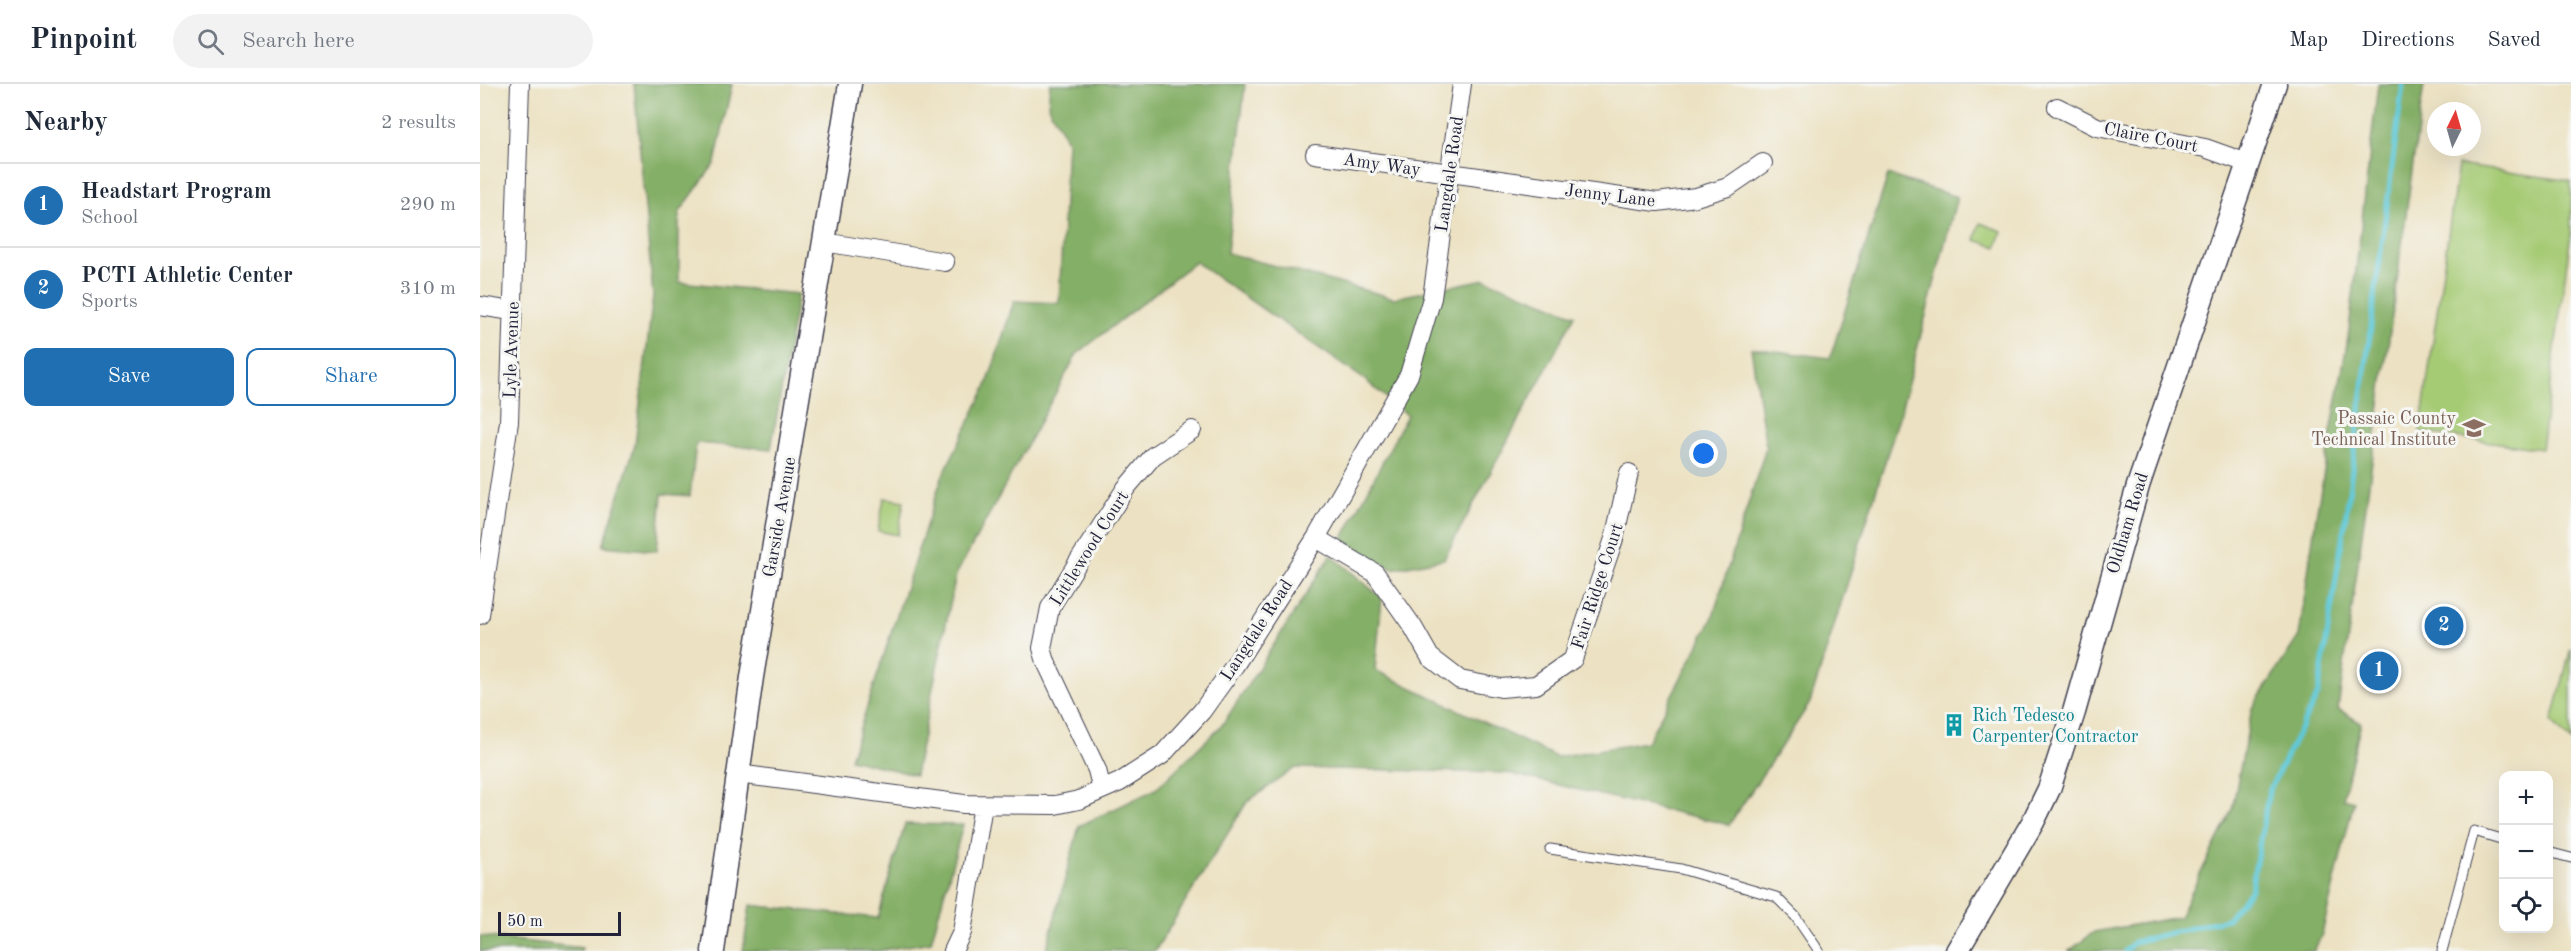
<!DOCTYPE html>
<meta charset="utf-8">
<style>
:root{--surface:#fff;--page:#f2f2f3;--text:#1f2937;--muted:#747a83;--line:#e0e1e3;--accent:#1f6fb2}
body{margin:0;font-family:"Old Standard TT",serif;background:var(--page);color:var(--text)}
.controls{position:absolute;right:18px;bottom:18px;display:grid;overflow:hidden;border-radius:12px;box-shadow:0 6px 24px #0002}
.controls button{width:54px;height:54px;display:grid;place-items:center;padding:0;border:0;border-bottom:2px solid var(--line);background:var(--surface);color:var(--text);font:30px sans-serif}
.compass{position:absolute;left:1947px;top:18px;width:54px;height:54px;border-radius:50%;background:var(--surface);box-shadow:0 6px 24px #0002;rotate:5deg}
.scale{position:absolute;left:18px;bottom:15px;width:123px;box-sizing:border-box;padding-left:6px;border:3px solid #22223b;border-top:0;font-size:16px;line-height:21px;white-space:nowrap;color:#22223b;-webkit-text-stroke:4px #f6f6f2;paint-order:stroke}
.you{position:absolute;left:1224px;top:370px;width:21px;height:21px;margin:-15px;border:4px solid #fff;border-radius:50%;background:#1a73e8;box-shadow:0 0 0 9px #1a73e833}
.badge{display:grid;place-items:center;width:39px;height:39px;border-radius:50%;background:var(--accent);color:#fff;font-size:20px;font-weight:700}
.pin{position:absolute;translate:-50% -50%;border:3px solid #fff;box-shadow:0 2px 6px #0006}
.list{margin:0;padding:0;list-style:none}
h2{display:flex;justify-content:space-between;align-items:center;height:78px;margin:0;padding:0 24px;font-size:26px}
h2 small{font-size:20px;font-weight:400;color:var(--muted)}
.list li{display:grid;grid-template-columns:39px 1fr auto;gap:18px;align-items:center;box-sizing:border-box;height:84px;padding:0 24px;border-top:2px solid var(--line)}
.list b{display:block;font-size:22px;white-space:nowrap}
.list p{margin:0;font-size:20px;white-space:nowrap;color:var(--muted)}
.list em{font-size:20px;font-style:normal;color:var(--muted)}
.actions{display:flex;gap:12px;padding:18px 24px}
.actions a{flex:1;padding:14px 0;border:2px solid var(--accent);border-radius:12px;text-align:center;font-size:21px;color:var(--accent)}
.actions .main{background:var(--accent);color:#fff}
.icon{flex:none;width:33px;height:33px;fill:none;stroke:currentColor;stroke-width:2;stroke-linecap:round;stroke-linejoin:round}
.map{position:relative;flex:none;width:2091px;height:867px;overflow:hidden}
header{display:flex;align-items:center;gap:36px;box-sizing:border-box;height:84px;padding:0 30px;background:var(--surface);border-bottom:2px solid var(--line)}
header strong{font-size:28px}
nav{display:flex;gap:33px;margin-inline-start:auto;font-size:21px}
.search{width:420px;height:54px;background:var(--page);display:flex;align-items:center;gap:15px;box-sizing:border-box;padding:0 21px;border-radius:33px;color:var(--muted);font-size:22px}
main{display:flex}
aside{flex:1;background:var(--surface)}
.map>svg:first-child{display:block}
</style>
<header>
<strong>Pinpoint</strong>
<div class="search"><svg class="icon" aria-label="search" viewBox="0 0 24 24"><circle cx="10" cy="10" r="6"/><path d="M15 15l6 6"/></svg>Search here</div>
<nav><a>Map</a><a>Directions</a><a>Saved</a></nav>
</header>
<main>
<aside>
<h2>Nearby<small>2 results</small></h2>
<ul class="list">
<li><span class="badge">1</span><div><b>Headstart Program</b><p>School</p></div><em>290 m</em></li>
<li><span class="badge">2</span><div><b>PCTI Athletic Center</b><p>Sports</p></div><em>310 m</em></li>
</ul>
<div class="actions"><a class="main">Save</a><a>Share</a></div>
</aside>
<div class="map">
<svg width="2091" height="867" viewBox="0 0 2091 867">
<rect width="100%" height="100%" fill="#f6f6f2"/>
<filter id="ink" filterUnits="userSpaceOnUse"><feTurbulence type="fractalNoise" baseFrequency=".0167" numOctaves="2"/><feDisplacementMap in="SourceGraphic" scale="12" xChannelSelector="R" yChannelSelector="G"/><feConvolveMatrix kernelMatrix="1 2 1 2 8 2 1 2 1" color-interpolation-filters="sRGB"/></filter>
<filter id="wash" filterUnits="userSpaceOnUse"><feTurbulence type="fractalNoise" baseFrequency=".008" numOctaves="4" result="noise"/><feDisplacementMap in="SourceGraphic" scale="24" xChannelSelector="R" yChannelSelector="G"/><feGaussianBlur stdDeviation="1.35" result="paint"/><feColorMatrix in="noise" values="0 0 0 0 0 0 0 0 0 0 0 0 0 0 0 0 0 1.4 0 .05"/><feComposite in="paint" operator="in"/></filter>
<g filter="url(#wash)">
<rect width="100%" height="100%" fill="#ece2c3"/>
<path fill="#a6cb75" stroke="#647658" stroke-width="1.5" d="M 1978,81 L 2091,97 L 2091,150 L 2061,365 L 1940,348 Z
M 1500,139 L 1522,147 L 1517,163 L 1495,156 Z
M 404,414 L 424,417 L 418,451 L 398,447 Z
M 2091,564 L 2091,658 L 2072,638 Z"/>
<path fill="#84af66" stroke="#536850" stroke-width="1.5" d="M 154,0 L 252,0 L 235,79 L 199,129 L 199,198 L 318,210 L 291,365 L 216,359 L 210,412 L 182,410 L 177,467 L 123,462 L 155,361 L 173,212 Z
M 570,0 L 765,0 L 747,169 L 914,214 L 1005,195 L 1095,231 L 964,475 L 912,485 L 862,456 L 927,331 L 885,296 L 715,178 L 597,270 L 476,491 L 435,691 L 370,675 L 462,393 L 507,301 L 534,217 L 579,219 L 587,57 L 568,22 Z
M 1898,0 L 1944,0 L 1858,625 L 1881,639 L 1863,714 L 1874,717 L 1842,850 L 1834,867 L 1589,867 L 1614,848 L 1699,833 L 1752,726 L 1772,624 L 1819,552 L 1836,432 L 1868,254 Z
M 1408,91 L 1477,113 L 1420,330 L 1330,619 L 1249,741 L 1027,689 L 815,684 L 767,718 L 675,867 L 566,867 L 599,742 L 676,705 L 743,640 L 851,471 L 902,514 L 895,586 L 1076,673 L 1167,658 L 1232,535 L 1286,363 L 1271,264 L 1350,274 Z
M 425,740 L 483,741 L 451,858 L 397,867 L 263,867 L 270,821 L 398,834 Z
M 0,852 L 102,864 L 101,867 L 0,867 Z"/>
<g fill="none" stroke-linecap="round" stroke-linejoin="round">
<path stroke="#5ec9d9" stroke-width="5" d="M 1645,867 L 1654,858 L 1747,835 L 1771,806 L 1789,707 L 1838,610 L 1866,431 L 1923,0"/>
</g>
</g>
<g filter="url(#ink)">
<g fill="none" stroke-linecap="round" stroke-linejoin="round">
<g stroke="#403f4f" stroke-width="11">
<path id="service" d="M 1070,765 L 1201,785 L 1296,813 L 1315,832 L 1339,867
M 2068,768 L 2091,774
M 1962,867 L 1994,747 L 2024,756"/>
</g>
<g stroke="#403f4f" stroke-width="20">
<path id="minor" d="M 1577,23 L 1617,43 L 1725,64 L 1767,79
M 835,70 L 1177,118 L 1216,113 L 1248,103 L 1283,79
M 344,158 L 465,178
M 0,222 L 32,227
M 836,454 L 895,489 L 933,543 L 950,573 L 980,596 L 1021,604 L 1056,601 L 1093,575 L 1134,455 L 1149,389
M 0,531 L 29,338 L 40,0
M 258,690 L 484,720 L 575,721 L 599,716 L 640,698 L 682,671 L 722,627 L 755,581 L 836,454 L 929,291 L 952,214 L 982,0
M 622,706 L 617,686 L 566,578 L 562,564 L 570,524 L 598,478 L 646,404 L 673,372 L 712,346
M 473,867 L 482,848 L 503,721"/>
</g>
<g stroke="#403f4f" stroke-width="25">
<path id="tertiary" d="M 233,867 L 272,593 L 370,0
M 1477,867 L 1553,738 L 1569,705 L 1594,628 L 1658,402 L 1795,0"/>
</g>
<use href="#service" stroke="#fff" stroke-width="9"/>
<use href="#minor" stroke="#fff" stroke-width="18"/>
<use href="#tertiary" stroke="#fff" stroke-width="22"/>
</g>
</g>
<defs>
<g id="school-bare" transform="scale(1.8)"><path d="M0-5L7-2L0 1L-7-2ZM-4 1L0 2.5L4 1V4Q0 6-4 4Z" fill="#8d6e63" stroke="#f6f6f2" stroke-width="2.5" paint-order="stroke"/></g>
<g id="building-bare" transform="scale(1.8)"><path d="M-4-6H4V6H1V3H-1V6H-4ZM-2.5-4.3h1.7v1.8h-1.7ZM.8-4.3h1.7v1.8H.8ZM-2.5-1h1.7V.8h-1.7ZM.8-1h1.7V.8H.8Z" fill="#0f9aa8" stroke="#f6f6f2" stroke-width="2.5" paint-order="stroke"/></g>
</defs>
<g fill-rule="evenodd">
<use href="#school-bare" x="1994" y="344"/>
<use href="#building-bare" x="1474" y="641"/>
</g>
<g text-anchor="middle" stroke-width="6" stroke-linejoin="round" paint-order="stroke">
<g font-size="18" fill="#22223b" stroke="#f6f6f2">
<text transform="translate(1671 53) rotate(11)" y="6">Claire Court</text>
<text transform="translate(902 80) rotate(8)" y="6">Amy Way</text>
<text transform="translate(969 90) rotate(-82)" y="6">Langdale Road</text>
<text transform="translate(1130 111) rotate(7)" y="6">Jenny Lane</text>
<text transform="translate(31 266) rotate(-88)" y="6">Lyle Avenue</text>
<text transform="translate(299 433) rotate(-80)" y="6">Garside Avenue</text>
<text transform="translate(1647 439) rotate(-73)" y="6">Oldham Road</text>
<text transform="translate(609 464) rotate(-58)" y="6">Littlewood Court</text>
<text transform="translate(1117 502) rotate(-72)" y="6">Fair Ridge Court</text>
<text transform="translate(776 546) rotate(-57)" y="6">Langdale Road</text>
</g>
<g font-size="18" fill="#785e54" stroke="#f6f6f2" text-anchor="end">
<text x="1976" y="340">Passaic County<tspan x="1976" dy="21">Technical Institute</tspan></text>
</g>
<g font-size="18" fill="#0d838f" stroke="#f6f6f2" text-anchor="start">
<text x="1492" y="637">Rich Tedesco<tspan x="1492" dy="21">Carpenter Contractor</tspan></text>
</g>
</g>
</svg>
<div class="controls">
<button>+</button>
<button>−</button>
<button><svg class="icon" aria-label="locate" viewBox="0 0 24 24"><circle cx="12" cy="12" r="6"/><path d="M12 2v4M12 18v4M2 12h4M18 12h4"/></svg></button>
</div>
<svg class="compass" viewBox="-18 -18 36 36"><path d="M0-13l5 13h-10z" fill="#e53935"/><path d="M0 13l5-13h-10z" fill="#747a83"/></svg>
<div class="scale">50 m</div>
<div class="you"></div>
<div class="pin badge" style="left:1899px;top:587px">1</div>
<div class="pin badge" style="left:1964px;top:542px">2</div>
</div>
</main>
